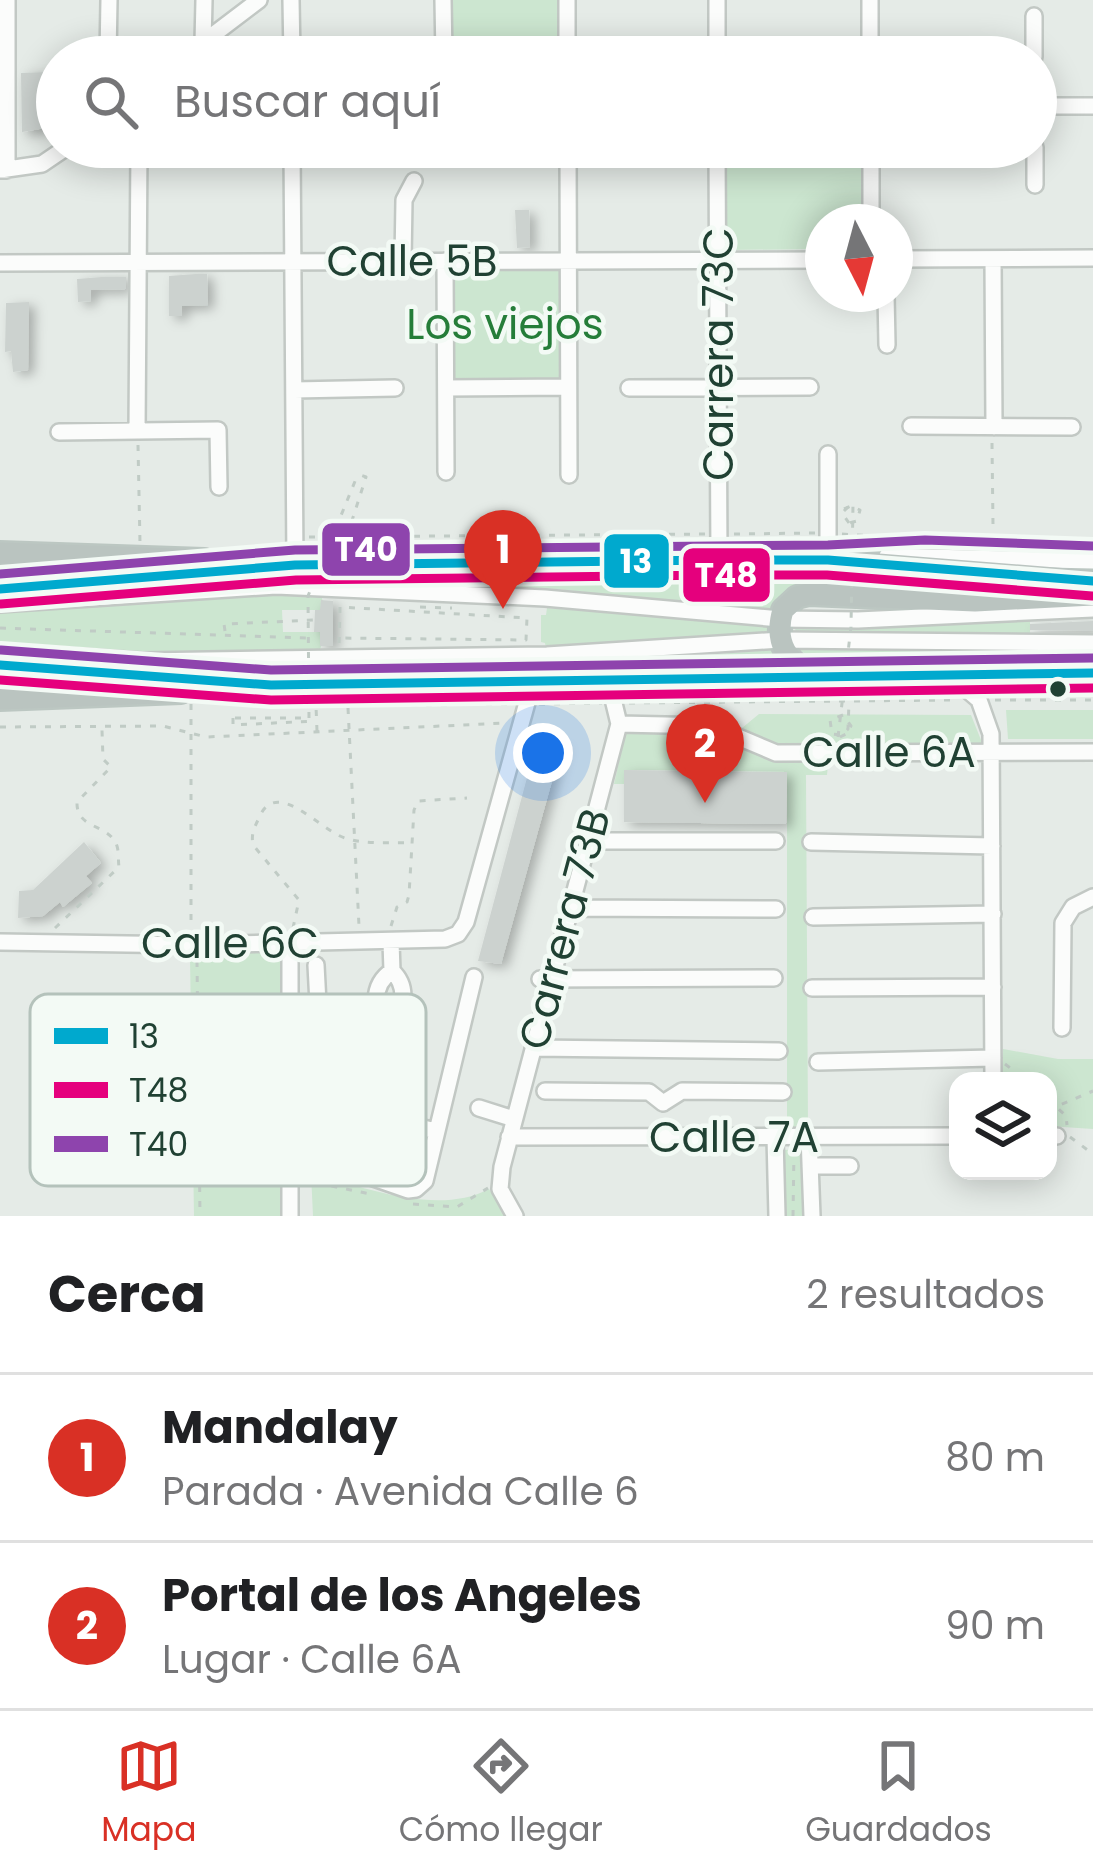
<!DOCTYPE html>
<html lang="es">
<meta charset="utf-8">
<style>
:root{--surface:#fff;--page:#f2f2f2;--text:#202124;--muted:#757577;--line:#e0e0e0;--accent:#d93025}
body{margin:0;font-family:Poppins,sans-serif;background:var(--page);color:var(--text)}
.controls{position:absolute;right:36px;bottom:36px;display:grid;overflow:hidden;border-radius:24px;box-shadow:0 6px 30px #0003}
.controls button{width:108px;height:108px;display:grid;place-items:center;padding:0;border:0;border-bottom:3px solid var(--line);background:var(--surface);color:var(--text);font:60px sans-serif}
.compass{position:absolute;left:805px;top:204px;width:108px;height:108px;border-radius:50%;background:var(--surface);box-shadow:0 6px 30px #0003;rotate:174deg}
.you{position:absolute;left:543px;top:753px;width:42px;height:42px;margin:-30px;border:9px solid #fff;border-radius:50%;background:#1a73e8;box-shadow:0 0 0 18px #1a73e833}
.badge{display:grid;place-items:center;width:78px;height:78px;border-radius:50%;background:var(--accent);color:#fff;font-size:39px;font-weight:700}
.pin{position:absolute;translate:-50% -99px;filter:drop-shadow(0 3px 6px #0008)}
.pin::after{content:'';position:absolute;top:63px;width:42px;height:36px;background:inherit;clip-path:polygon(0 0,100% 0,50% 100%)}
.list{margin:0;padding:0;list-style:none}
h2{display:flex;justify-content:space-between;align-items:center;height:156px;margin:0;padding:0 48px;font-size:51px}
h2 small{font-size:39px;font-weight:400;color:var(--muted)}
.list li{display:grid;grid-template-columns:78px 1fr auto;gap:36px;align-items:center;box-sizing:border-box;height:168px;padding:0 48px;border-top:3px solid var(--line)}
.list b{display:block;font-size:45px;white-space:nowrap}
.list p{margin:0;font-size:39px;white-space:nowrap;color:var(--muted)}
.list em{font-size:39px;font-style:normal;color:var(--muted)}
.icon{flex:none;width:66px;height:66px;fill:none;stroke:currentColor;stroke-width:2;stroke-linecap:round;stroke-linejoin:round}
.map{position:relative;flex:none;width:1093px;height:1216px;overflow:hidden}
.search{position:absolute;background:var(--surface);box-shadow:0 6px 30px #0003;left:36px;right:36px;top:36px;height:132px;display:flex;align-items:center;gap:30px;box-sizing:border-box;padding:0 42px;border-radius:66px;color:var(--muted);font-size:45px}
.sheet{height:492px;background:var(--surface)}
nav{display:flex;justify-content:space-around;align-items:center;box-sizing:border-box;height:168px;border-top:3px solid var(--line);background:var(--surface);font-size:33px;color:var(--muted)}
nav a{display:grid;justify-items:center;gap:6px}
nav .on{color:var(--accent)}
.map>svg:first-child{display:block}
</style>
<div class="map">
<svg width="1093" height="1216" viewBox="0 0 1093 1216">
<defs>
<filter id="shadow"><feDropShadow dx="6" dy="4" stdDeviation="6" flood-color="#0004"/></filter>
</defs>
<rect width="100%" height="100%" fill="#e5ebe7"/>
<path fill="#cce6d0" d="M 448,0 L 558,0 L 558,57 L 449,57 Z
M 725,147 L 862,147 L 863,222 L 823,222 L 823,249 L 726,250 Z
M 451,267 L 560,267 L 560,381 L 451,381 Z
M 794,573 L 1076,591 L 794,590 L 767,611 L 556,589 L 336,580 Z
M 229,596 L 321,596 L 326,610 L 282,610 L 283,632 L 325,632 L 320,650 L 154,653 L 0,647 L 0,611 Z
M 547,608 L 768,625 L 769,634 L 546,649 L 545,643 L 541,642 L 541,615 L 546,615 Z
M 1030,615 L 1030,637 L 796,633 L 795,628 Z
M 795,647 L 1093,654 L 1093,658 L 817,662 Z
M 776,648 L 784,664 L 532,668 L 758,651 Z
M 1006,710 L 1093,710 L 1093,739 L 1008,739 Z
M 759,714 L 971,715 L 983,745 L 791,748 L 772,745 L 742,728 Z
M 626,731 L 713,733 L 765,757 L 828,765 L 827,775 L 806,775 L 808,1127 L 787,1128 L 787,772 L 625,770 L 624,784 L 614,784 Z
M 196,951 L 283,953 L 283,1216 L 194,1216 L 190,957 Z
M 1003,1049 L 1058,1059 L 1093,1059 L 1093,1129 L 1048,1126 L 1048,1081 L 1002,1081 Z
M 803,1149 L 804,1216 L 783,1216 L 783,1150 Z
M 311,1173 C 366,1188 438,1216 489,1189 L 507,1216 L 313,1216 Z"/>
<path fill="#ccd2cf" filter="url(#shadow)" d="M 47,72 L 49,111 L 56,111 L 57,126 L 22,132 L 21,73 Z
M 515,210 L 529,210 L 530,247 L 517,248 Z
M 196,274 L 207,274 L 208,305 L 182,306 L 182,316 L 169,316 L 169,276 Z
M 102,277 L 126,277 L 126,289 L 91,290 L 91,301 L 78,302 L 77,279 Z
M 29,302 L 28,370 L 13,372 L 11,351 L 5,352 L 6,303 Z
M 321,600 L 333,601 L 333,646 L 320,646 L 320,632 L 314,632 L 315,610 L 320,610 Z
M 1093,621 L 1093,631 L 1030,630 L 1030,624 Z
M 536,744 L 562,745 L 501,964 L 478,961 Z
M 624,770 L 787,772 L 786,824 L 624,822 Z
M 84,842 L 101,863 L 86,876 L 92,883 L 63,907 L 60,902 L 43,916 L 18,918 L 19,891 L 33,890 Z"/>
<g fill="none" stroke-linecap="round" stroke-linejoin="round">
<g stroke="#c2c8c4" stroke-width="20">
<path id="minor" d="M 291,0 L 292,57
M 443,0 L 444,57
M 567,0 L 567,57
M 717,0 L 717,57
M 870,0 L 870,57
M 1034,16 L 1034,57
M 203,43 L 204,0
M 108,57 L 109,0
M 184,57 L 259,0
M 1036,106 L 1093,106
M 292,147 L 295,565
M 568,147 L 569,475
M 717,147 L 719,560
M 871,147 L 871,222
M 1035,147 L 1035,185
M 0,170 L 42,164 L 67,147
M 7,170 L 7,0
M 895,259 L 1093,258
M 993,259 L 994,427
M 403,261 L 404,200 L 414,181
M 445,261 L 446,472
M 0,263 L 823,260
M 886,294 L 887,345
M 446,388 L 568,387
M 629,388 L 810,387
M 294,390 L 395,388
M 911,426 L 1072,427
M 137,431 L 139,147
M 59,432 L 218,430 L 219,487
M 828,454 L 828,560 L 833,560
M 887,556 L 1093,561
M 0,604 L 276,586 L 545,598 L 780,619 L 858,620 L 1093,609
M 0,652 L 142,661 L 547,655 L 780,640 L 1093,643
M 950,675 L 979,700 L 991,734 L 993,1081
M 619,724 L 712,726 L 776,753 L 1093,752
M 588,841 L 776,841
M 811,842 L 992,846
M 570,908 L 776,909
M 813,917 L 993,914
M 0,942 L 191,945 L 445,939 L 458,934 L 466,922 L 533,681
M 316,965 L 323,1100 L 331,1106 L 436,1131
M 540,979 L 774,978
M 812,988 L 993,987
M 1062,1028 L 1063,923 L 1073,907 L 1093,897
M 533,1048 L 779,1051
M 384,1049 C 379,1023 365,988 392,971
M 818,1062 L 993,1058
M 545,1091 L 649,1092 L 663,1103
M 663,1103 L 682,1091 L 783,1092
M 479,1108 L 514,1119
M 377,1117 C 380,1096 380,1071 386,1051 C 392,1025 417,994 392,971 L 391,942
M 809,1136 L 812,1216
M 1048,1136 L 1057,1136
M 509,1137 L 958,1136
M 775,1137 L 777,1216
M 810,1166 L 850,1166
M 342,1167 L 408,1190 L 416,1189 L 425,1181 L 474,977
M 290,1216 L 290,943
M 515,1216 L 500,1189 L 502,1167 L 619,724 L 612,695 L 594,682"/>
</g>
<g stroke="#bcc7c2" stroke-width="26">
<path id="highway" d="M 0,553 L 204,560
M 0,589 L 295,565 L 719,560 L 828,560 L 1093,581
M 0,665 L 271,685 L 1093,673
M 817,677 C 788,664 773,643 783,610 L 797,597 L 809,594 L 975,601 L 1093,595
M 0,699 L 181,692"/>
</g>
<path stroke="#c0cbc5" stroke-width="3" stroke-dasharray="6 9" stroke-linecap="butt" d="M 992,443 L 993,525
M 138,445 L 140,543
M 844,509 L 851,506 L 860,510 L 857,521 L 849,523
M 734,534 L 815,533
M 842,534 L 983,543
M 347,536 L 366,477 L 358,474
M 309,537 L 707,534
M 420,607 L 452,608
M 0,628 L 308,638
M 225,631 L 224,624 L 314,620
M 339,643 L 340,607 L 527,618 L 526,640 L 339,638
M 995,700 L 1093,700
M 629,703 L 956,700
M 191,704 L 191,929
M 539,704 L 602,703
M 348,708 L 359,926
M 843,715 L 830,720 L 832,734 L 842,735 L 848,729 L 849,702
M 233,718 L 233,725 L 315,721
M 235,718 L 309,718
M 0,727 L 163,726 L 206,737 L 506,723
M 317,731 L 316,706 L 512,704
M 391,926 L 397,907 L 407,902 L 409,895 L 414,810 L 418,801 L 467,798
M 55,928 L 119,867 C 118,860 119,853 117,846 C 109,823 76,830 77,802 L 111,767 L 103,759 L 102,730
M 293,928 L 299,900 L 253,845 C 251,834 254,828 259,818 C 276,776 319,830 345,838 C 365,845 391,842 412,843
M 197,961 L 200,1216
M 1005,1064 L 1027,1081
M 1048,1099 L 1066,1116 L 1067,1125
M 203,1105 L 220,1106 L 225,1128 L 239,1136 L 249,1130 L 253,1108 L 258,1104 L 276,1105
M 1048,1110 L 1093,1091
M 1070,1137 L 1093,1154
M 302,1180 L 375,1195
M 413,1204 L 457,1207 L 488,1188
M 793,1216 L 794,1150"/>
<use href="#minor" stroke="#fbfcfb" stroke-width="15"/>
<use href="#highway" stroke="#bac4c0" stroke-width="21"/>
<path stroke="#c0cbc5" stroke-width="3" stroke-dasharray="6 9" stroke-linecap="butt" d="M 849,523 L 842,513 L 851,504
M 309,718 L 308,596 L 358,474
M 838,737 L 851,627 L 853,504
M 840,737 L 848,733 L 851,726 L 843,715"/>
<g stroke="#f3faf5" stroke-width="18">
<path id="bus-1" d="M 0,589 L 295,565 L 719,560 L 828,560 L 1093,581
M 0,665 L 271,685 L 1093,673"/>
</g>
<g stroke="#f3faf5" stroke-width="18">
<path id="bus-2" d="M 1,604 L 296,580 L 719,575 L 827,575 L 1092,596
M 0,680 L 271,700 L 1093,688"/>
</g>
<g stroke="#f3faf5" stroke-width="18">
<path id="bus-3" d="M 0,574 L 295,550 L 828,545 L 925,540 L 1093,546
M 1,650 L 271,670 L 1093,658"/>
</g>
<use href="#bus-1" stroke="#00a9ce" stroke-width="9"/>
<use href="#bus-2" stroke="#e5007d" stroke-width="9"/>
<use href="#bus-3" stroke="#8e44ad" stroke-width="9"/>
</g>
<circle fill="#204133" stroke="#f3faf5" stroke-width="4.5" cx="1058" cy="689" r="10"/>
<g text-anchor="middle" stroke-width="9" stroke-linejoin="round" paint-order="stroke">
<g font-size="42" fill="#204133" stroke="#f3faf5">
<text x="412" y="276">Calle 5B</text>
<text transform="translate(718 354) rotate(-90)" y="15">Carrera 73C</text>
<text x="889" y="767">Calle 6A</text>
<text transform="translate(564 929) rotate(-75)" y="15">Carrera 73B</text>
<text x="230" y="958">Calle 6C</text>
<text x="734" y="1152">Calle 7A</text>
</g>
<g font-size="42" fill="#257d39" stroke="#f3faf5">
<text x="505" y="339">Los viejos</text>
</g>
</g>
<rect x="30" y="994" width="396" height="192" rx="18" fill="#f3faf5" stroke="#b4c2bb" stroke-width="3"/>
<rect x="54" y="1028" width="54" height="16" fill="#00a9ce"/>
<rect x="54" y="1082" width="54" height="16" fill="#e5007d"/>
<rect x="54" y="1136" width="54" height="16" fill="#8e44ad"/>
<g font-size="33" fill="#204133">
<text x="129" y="1048">13</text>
<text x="129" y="1102">T48</text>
<text x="129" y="1156">T40</text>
</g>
<g stroke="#f3faf5" stroke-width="4.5">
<rect x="320" y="521" width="92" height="57" rx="12" fill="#8e44ad"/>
<rect x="602" y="532" width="69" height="58" rx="12" fill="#00a9ce"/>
<rect x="681" y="546" width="91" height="58" rx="12" fill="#e5007d"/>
</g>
<g font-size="33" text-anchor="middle" font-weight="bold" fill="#fff">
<text x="366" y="561">T40</text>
<text x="636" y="573">13</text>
<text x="726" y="587">T48</text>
</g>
</svg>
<div class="controls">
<button><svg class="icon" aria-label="layers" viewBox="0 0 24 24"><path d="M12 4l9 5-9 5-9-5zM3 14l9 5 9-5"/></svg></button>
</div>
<svg class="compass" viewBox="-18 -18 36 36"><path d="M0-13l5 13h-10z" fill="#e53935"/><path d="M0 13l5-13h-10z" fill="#757577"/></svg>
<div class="you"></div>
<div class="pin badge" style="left:503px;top:609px">1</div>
<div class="pin badge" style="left:705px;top:803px">2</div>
<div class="search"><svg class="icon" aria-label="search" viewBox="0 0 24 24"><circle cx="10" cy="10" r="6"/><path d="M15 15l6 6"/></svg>Buscar aquí</div>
</div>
<section class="sheet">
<h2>Cerca<small>2 resultados</small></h2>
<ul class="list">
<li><span class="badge">1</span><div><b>Mandalay</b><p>Parada · Avenida Calle 6</p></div><em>80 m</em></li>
<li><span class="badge">2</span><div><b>Portal de los Angeles</b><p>Lugar · Calle 6A</p></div><em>90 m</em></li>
</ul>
</section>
<nav>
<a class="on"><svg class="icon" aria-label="map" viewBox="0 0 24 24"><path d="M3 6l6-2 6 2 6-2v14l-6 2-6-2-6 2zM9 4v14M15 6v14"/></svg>Mapa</a>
<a><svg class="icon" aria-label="directions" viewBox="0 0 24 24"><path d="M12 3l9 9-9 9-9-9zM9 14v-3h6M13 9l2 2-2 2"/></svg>Cómo llegar</a>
<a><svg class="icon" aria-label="saved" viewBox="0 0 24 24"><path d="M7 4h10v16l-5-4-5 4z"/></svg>Guardados</a>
</nav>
